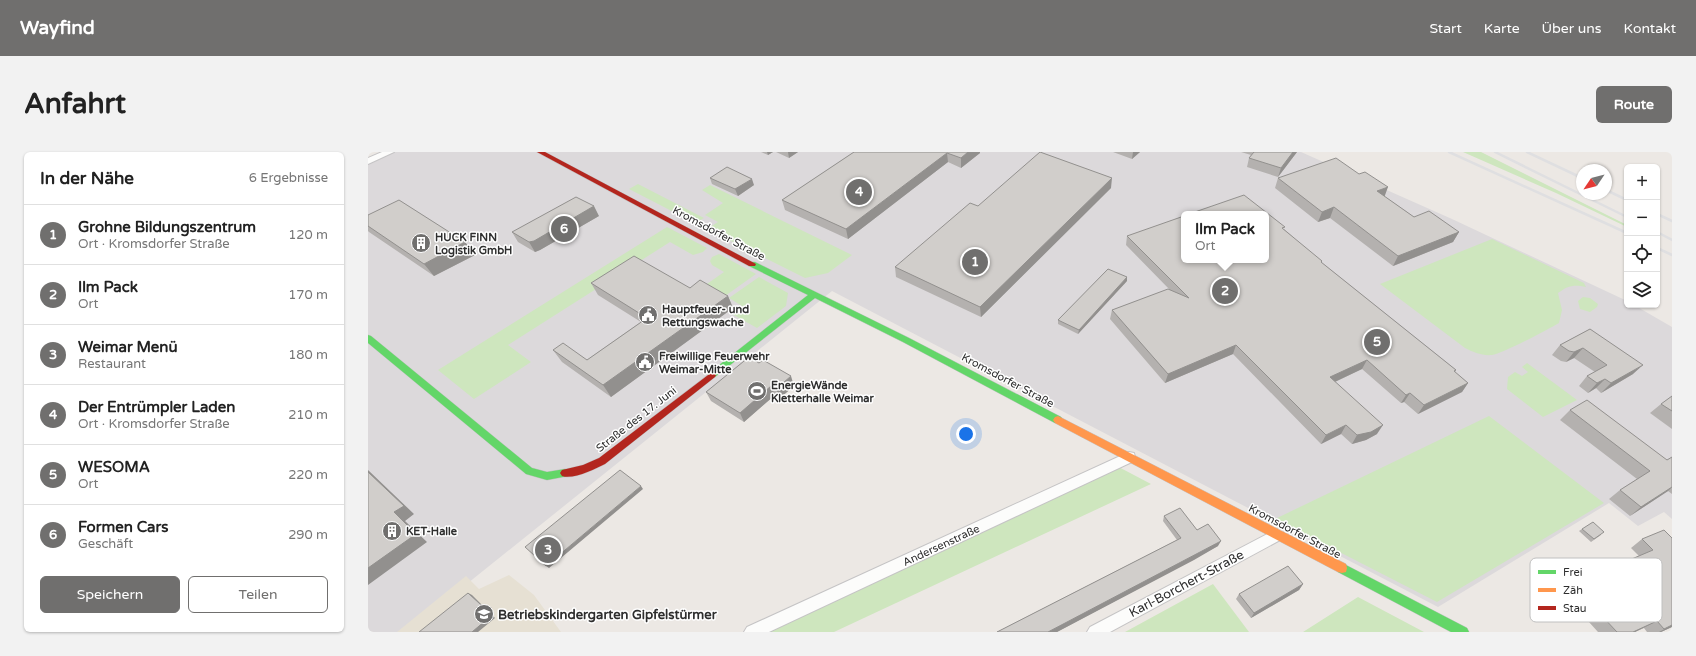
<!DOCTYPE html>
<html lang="de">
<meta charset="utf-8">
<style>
:root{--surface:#fff;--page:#f2f2f2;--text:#222;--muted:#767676;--line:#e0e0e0;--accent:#706f6e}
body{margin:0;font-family:"Varela Round",sans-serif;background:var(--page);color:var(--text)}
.controls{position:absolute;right:12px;top:12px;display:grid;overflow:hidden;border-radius:6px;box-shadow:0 1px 3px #0004}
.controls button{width:36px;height:36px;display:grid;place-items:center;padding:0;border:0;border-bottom:1px solid var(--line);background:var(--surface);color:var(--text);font:20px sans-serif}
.compass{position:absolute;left:1208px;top:12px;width:36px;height:36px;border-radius:50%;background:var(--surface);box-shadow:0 1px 3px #0004;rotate:235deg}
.you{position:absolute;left:598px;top:282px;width:14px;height:14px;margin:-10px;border:3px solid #fff;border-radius:50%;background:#1a73e8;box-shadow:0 0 0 6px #1a73e833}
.badge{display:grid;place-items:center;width:26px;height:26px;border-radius:50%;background:var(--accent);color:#fff;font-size:13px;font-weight:700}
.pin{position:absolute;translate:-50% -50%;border:2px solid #fff;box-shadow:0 1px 4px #0006}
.popup{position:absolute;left:813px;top:59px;width:88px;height:52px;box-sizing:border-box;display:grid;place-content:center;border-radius:6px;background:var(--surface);filter:drop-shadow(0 1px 3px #0005);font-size:13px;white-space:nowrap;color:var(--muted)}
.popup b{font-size:15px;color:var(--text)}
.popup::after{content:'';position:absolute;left:50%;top:100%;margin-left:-8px;border:8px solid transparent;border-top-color:var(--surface)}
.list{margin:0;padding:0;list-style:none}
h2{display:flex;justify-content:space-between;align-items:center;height:52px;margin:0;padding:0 16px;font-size:17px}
h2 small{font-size:13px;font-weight:400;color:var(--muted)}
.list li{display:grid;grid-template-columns:26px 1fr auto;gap:12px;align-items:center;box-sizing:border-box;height:60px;padding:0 16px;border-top:1px solid var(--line)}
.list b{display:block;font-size:15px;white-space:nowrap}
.list p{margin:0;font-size:13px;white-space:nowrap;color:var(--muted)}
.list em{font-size:13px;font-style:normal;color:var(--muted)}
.actions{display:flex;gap:8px;padding:12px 16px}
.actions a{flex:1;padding:9px 0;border:1px solid var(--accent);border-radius:6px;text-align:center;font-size:14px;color:var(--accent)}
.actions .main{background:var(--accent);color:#fff}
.icon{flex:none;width:22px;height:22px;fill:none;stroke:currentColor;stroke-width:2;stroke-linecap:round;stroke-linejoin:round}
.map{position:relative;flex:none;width:1304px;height:480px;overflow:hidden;border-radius:6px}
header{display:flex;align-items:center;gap:24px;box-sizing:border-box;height:56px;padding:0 20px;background:var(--accent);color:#fff}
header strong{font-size:19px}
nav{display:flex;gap:22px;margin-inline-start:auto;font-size:14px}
.intro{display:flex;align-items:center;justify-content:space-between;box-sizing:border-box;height:96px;padding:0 24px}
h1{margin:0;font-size:28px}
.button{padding:10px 18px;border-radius:6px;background:var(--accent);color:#fff;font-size:14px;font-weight:700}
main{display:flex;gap:24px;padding:0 24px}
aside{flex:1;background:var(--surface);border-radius:6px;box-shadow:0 1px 3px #0004}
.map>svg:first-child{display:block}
</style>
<header>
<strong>Wayfind</strong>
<nav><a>Start</a><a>Karte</a><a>Über uns</a><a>Kontakt</a></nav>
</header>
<div class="intro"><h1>Anfahrt</h1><a class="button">Route</a></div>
<main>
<aside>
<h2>In der Nähe<small>6 Ergebnisse</small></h2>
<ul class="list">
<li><span class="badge">1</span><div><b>Grohne Bildungszentrum</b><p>Ort · Kromsdorfer Straße</p></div><em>120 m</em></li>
<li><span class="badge">2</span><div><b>Ilm Pack</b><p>Ort</p></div><em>170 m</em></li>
<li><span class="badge">3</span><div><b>Weimar Menü</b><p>Restaurant</p></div><em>180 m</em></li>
<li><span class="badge">4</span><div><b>Der Entrümpler Laden</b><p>Ort · Kromsdorfer Straße</p></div><em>210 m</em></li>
<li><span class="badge">5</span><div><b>WESOMA</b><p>Ort</p></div><em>220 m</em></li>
<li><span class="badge">6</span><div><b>Formen Cars</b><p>Geschäft</p></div><em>290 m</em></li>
</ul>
<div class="actions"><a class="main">Speichern</a><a>Teilen</a></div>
</aside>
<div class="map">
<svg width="1304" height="480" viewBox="0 0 1304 480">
<rect width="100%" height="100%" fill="#ece8e4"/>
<path fill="#dcd9db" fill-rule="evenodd" d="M 22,0 L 933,0 L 1084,67 L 1257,148 L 1259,153 L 1266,153 L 1304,175 L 1304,367 L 1296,360 L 1270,374 L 1241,351 L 1070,455 L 464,139 L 39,480 L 0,480 L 0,10 ZM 816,62 L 898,62 L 898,108 L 816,108 Z"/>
<path fill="#e6e0d3" d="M 141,423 L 166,443 L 193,480 L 29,480 L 98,424 L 111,437 Z"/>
<path fill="#cee6be" d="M 1095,0 L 1113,0 L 1259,73 L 1259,75 L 1188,41 Z
M 270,32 L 336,66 L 327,71 L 261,37 Z
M 342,33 L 484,103 L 460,121 L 437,126 L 339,77 L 350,70 L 337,63 L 355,51 L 334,38 Z
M 299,75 L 339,96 L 335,100 L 325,103 L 302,90 L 140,193 L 163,210 L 106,247 L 70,218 Z
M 1124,87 L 1216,131 L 1218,135 C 1206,132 1199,134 1190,141 L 1194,158 L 1191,171 C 1179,178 1134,202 1124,203 C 1114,204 1105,200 1097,196 L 1012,132 Z
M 351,102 L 388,122 L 357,144 L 319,146 L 356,120 L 344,113 L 342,109 L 344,105 Z
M 391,125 L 420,141 L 418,154 L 389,176 L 364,162 L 374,154 L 361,146 Z
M 1215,145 L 1222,146 L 1230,152 L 1229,155 L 1222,160 L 1212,157 L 1210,149 Z
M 1159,211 L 1209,248 L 1175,265 L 1139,237 L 1140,225 L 1147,220 L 1154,224 L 1160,220 L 1154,215 Z
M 1121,264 L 1236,351 L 1069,450 L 907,367 Z
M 745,312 L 783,332 L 466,480 L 384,480 Z
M 845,432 L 881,480 L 757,480 Z
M 990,445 L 1056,480 L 935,480 Z"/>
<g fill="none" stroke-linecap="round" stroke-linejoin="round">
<g stroke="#c5c4c5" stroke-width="2">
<path id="street" d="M 14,0 L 26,0 L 0,12 L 0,6 Z
M 761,300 L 766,301 L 767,305 L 766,309 L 401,480 L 376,480 L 379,475 Z
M 909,377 L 914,379 L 916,383 L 914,387 L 742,480 L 719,480 L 722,475 Z"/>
</g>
<g stroke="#c5c4c5" stroke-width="1">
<path id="fast" d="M 381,110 L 387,110 L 541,186 L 693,265 L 695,268 L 693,271 L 687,271 L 535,190 L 447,146 L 347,225 L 341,225 L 340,223 L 341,221 L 440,143 L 381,114 Z
M 0,183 L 3,184 L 164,316 L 179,320 L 197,317 L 200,318 L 202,321 L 200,324 L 179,328 L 158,322 L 0,191 Z
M 974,411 L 1099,476 L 1101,480 L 1083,480 L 970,420 L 969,416 L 970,412 Z"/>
</g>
<g stroke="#c5c4c5" stroke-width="1">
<path id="slow" d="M 690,264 L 978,412 L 979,416 L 978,420 L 974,421 L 970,420 L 687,271 L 685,268 L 687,265 Z"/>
</g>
<g stroke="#c5c4c5" stroke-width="1">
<path id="jam" d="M 169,0 L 177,0 L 388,112 L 387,114 L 381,114 Z
M 344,220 L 347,221 L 348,223 L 347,225 L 237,312 C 227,317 205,328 194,324 L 192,321 L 194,318 L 215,313 L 231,306 Z"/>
</g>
<use href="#street" fill="#fcfcfb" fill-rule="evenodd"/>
<use href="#fast" fill="#63d668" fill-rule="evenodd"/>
<use href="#slow" fill="#ff974d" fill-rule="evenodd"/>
<use href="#jam" fill="#b3261e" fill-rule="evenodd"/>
<path stroke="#dfdfe1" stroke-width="2.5" d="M 1081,0 L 1259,81
M 1127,0 L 1259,65
M 1159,0 L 1214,26
M 1238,38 L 1259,48
M 1289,62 L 1304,69
M 1289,80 L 1304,88
M 1289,96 L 1304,103"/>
</g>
<path fill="#b4b1af" d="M 393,0 L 405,0 L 400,3 Z
M 408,0 L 430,0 L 421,6 Z
M 486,0 L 612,1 L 593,16 L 580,10 L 480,87 L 417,58 L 414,48 Z
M 745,0 L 772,0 L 764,7 Z
M 873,0 L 929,0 L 910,25 L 879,15 L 881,6 L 883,3 Z
M 342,26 L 386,33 L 370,44 L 344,32 Z
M 910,26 L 1016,44 L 1046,65 L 1091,80 L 1085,90 L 1025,114 L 962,66 L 950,70 L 907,36 Z
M 743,36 L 613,165 L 528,125 L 527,115 L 610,54 Z
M 0,63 L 97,90 L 107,103 L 66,124 L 1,80 L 0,79 Z
M 231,64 L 172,98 L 167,100 L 150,90 L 144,80 Z
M 916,77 L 954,111 L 1088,218 L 1087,220 L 1100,231 L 1094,240 L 1050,262 L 1036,250 L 1033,251 L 994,217 L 967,230 L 1009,282 L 998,288 L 984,292 L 973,282 L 953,292 L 865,202 L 797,231 L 742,167 L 744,158 L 802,138 L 758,93 L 759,84 Z
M 759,129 L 710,182 L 690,172 L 690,168 Z
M 223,131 L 322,136 L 360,144 L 365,156 L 243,245 L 194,210 L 185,198 L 219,208 L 273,170 L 230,143 Z
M 1222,177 L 1265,222 L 1233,241 L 1228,236 L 1220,241 L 1211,234 L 1219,224 L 1227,220 L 1206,206 L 1198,210 L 1193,209 L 1184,203 L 1192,193 Z
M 381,205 L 426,234 L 412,246 L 407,243 L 376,270 L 343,249 L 338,240 Z
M 1304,244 L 1304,277 L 1282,261 L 1293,252 Z
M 1202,258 L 1299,308 L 1304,305 L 1304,342 L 1300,339 L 1262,364 L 1241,347 L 1252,338 L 1269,327 L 1192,268 Z
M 796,364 L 829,378 L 850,394 L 689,480 L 629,480 L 809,388 L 795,369 Z
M 1214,377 L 1233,383 L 1223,390 L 1211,379 Z
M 1304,386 L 1304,475 L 1293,480 L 1279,480 L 1276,476 L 1267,480 L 1230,480 L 1192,438 L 1202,430 L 1233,420 L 1271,404 L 1263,396 L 1274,387 Z
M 935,432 L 931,438 L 883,466 L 868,447 L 871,442 Z"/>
<path fill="#92908e" d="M 399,0 L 405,0 L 400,3 Z
M 420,0 L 430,0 L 421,6 Z
M 600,0 L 612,0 L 612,1 L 593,16 L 593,6 Z
M 765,0 L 772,0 L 764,7 Z
M 925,0 L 929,0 L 910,25 L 913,16 Z
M 579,1 L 580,10 L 480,87 L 478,77 Z
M 744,26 L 743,36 L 613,165 L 612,155 Z
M 384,27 L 386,33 L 370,44 L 367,37 Z
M 1020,35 L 1016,46 L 1009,39 Z
M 226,54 L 231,64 L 172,98 L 167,100 L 161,90 Z
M 966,55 L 962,66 L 950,70 L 954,60 Z
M 1091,80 L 1085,90 L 1025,114 L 1030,104 Z
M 97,90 L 107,103 L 66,124 L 56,112 Z
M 759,125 L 759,129 L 710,182 L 711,178 Z
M 360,144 L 365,156 L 243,245 L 235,233 Z
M 868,193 L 865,202 L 797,231 L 800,222 Z
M 1215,196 L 1206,206 L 1198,210 L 1206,200 Z
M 999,208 L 994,217 L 958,234 L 962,225 Z
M 1275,213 L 1265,222 L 1233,241 L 1243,231 Z
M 423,224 L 426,234 L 412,246 L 408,237 Z
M 1237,227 L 1228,236 L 1220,241 L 1229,231 Z
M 1100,231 L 1094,240 L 1050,262 L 1056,253 Z
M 403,234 L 407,243 L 376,270 L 372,261 Z
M 1042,241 L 1036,250 L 1033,251 L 1038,243 Z
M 978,273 L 973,282 L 953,292 L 958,283 Z
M 1015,273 L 1009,282 L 998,288 L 984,292 L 989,283 Z
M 0,318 L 46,362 L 37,369 L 59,390 L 0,433 Z
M 273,334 L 275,337 L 181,416 L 178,414 Z
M 1304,335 L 1300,339 L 1262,364 L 1273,355 Z
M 853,389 L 850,394 L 826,408 L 689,480 L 680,480 Z
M 935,432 L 931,438 L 883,466 L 886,461 Z
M 100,441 L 104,443 L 127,466 L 110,480 L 104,480 Z
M 1289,469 L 1267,480 L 1265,480 Z
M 1304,473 L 1304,475 L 1293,480 L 1291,480 Z"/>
<path fill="#d1cecb" stroke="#92908e" d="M 486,0 L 600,0 L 593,6 L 579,1 L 478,77 L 414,48 Z
M 672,0 L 744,26 L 612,155 L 527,115 L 602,51 L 610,54 Z
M 886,0 L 925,0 L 913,16 L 881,6 Z
M 968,6 L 991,22 L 997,20 L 1020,35 L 1009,39 L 1046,65 L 1061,59 L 1091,80 L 1030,104 L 966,55 L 954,60 L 910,26 Z
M 359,15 L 384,27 L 367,37 L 342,26 Z
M 876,43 L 917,75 L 914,76 L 954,109 L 953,110 L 1088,218 L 1086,219 L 1100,231 L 1056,253 L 1042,241 L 1038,243 L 999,208 L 962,225 L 1015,273 L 1003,280 L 989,283 L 978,273 L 958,283 L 868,193 L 800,222 L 744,158 L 800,137 L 821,146 L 759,84 L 816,64 L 816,108 L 898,108 L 898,62 L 821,62 Z
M 208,45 L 226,54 L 166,89 L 161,90 L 144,80 Z
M 31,48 L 97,90 L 56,112 L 0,74 L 0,63 Z
M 266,104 L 322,136 L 332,128 L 360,144 L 235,233 L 185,198 L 195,191 L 219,208 L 279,166 L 223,131 Z
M 740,117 L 759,125 L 711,178 L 690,168 Z
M 1222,177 L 1275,213 L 1243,231 L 1237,227 L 1229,231 L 1219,224 L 1239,213 L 1215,196 L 1206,200 L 1201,199 L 1192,193 Z
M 381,205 L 391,211 L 395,208 L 423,224 L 408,237 L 403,234 L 372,261 L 338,240 Z
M 1304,244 L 1304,259 L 1293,252 Z
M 1219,248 L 1299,308 L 1304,305 L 1304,335 L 1273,355 L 1252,338 L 1282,319 L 1202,258 Z
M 252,318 L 273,334 L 178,414 L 157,395 Z
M 0,320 L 36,354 L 26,360 L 48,382 L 0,416 Z
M 812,356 L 829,378 L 840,372 L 853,389 L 680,480 L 629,480 L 813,386 L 796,364 Z
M 1225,370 L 1236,380 L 1226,387 L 1214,377 Z
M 1296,378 L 1304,386 L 1304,473 L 1296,477 L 1289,469 L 1265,480 L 1249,480 L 1202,430 L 1231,418 L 1233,420 L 1285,398 L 1274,387 Z
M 920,414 L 935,432 L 886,461 L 871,442 Z
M 100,441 L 124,463 L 104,480 L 51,480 Z"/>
<defs>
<g id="building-disc" transform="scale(1)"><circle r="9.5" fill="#706f6e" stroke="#fff"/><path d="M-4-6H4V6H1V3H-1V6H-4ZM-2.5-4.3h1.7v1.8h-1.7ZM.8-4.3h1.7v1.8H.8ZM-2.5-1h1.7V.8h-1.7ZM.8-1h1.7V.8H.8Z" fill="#fff"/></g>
<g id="civic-disc" transform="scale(1)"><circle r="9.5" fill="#706f6e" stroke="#fff"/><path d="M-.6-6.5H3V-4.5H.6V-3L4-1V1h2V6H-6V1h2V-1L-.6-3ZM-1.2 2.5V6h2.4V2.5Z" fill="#fff"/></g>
<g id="stadium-disc" transform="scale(1)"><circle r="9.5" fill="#706f6e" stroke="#fff"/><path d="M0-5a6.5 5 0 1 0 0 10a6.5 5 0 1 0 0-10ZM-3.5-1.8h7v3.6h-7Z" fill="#fff"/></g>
<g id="school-disc" transform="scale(1)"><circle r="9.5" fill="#706f6e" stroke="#fff"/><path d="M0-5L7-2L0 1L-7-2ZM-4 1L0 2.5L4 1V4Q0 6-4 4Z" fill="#fff"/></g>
</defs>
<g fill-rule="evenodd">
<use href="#building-disc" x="53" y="91"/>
<use href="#civic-disc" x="280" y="163"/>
<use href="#civic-disc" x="277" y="210"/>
<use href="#stadium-disc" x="389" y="239"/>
<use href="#building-disc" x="24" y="379"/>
<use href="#school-disc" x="116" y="462"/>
</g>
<g text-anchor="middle" stroke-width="3" stroke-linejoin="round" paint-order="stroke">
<g font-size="11" fill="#2e2e2e" stroke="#fff">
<text transform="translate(351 81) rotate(28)" y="4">Kromsdorfer Straße</text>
<text transform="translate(640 228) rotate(28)" y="4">Kromsdorfer Straße</text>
<text transform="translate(268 267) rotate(-38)" y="4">Straße des 17. Juni</text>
<text transform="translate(927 379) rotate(28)" y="4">Kromsdorfer Straße</text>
<text transform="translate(573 393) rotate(-25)" y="4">Andersenstraße</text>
</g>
<g font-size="11" font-weight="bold" fill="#2e2e2e" stroke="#fff" text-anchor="start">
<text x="67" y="89">HUCK FINN<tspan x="67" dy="13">Logistik GmbH</tspan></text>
<text x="294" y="161">Hauptfeuer- und<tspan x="294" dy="13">Rettungswache</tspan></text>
<text x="291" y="208">Freiwillige Feuerwehr<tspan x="291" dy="13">Weimar-Mitte</tspan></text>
<text x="403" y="237">EnergieWände<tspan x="403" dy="13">Kletterhalle Weimar</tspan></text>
<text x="38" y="383">KET-Halle</text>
</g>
<g font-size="13" fill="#2e2e2e" stroke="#fff">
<text transform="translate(818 431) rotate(-28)" y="5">Karl-Borchert-Straße</text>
</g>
<g font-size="13" font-weight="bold" fill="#2e2e2e" stroke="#fff" text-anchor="start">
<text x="130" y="467">Betriebskindergarten Gipfelstürmer</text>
</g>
</g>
<rect x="1162" y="406" width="132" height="64" rx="6" fill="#fff" stroke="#c0c0c0" stroke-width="1"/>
<rect x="1170" y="418" width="18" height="4" fill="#63d668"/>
<rect x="1170" y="436" width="18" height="4" fill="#ff974d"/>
<rect x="1170" y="454" width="18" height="4" fill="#b3261e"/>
<g font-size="11" fill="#2e2e2e">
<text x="1195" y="424">Frei</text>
<text x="1195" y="442">Zäh</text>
<text x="1195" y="460">Stau</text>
</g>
</svg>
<div class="controls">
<button>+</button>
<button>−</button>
<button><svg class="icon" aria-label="locate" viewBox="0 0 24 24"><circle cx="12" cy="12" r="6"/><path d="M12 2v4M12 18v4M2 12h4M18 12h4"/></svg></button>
<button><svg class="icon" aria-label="layers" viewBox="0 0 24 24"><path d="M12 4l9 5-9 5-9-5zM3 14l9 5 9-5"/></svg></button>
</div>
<svg class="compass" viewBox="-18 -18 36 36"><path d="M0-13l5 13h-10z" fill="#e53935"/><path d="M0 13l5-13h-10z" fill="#767676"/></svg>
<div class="you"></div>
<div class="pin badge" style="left:607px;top:110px">1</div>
<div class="pin badge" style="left:857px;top:139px">2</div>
<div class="popup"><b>Ilm Pack</b>Ort</div>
<div class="pin badge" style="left:180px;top:398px">3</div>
<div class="pin badge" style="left:491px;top:40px">4</div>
<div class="pin badge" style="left:1009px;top:190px">5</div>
<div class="pin badge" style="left:196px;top:77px">6</div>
</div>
</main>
